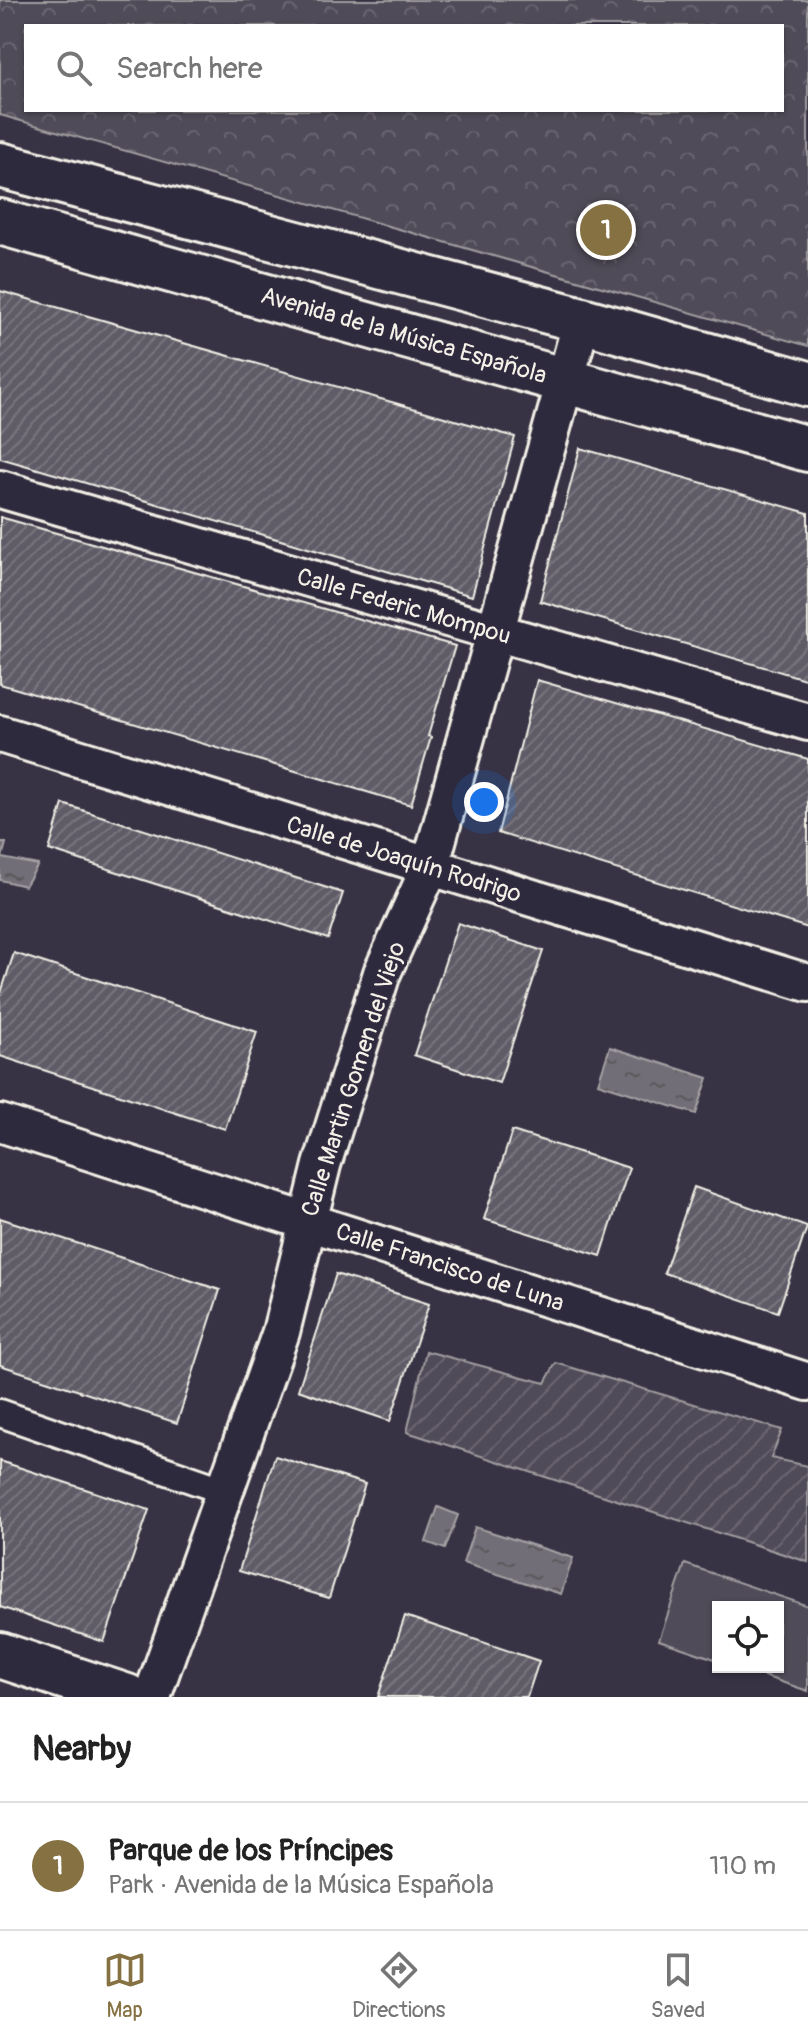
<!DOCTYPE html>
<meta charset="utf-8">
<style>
:root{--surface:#fff;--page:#f6f6f6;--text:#222;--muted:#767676;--line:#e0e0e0;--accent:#857141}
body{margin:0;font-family:Pangolin,sans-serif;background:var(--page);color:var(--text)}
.controls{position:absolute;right:24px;bottom:24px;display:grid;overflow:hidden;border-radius:0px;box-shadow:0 2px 6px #0004}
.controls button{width:72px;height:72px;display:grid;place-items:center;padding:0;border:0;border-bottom:2px solid var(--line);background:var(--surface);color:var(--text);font:40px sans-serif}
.you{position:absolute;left:484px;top:802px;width:28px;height:28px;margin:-20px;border:6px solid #fff;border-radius:50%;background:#1a73e8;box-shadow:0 0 0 12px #1a73e833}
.badge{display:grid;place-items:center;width:52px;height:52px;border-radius:50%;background:var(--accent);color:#fff;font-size:26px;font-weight:700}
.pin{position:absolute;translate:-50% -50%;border:4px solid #fff;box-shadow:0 2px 8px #0006}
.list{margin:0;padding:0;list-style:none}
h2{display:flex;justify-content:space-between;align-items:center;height:104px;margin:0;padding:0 32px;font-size:34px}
h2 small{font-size:26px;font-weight:400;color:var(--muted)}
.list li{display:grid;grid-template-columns:52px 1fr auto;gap:24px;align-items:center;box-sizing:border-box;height:128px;padding:0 32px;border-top:2px solid var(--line)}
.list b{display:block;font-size:30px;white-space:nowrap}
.list p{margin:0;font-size:26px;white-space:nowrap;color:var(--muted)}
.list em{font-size:26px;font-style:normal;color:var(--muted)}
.icon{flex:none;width:44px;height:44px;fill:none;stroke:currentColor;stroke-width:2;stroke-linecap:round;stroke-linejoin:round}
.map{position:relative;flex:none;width:808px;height:1697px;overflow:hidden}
.search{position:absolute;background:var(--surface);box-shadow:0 2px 6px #0004;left:24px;right:24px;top:24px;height:88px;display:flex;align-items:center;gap:20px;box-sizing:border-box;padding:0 28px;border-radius:0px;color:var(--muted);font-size:30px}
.sheet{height:232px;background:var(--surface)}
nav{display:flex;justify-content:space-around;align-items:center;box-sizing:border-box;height:112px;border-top:2px solid var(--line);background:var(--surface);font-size:22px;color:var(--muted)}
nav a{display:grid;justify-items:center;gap:4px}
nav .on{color:var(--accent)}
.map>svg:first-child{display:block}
</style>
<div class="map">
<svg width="808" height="1697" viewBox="0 0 808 1697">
<defs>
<pattern id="forest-crowns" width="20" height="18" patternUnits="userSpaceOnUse" patternTransform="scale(2)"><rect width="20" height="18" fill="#504b59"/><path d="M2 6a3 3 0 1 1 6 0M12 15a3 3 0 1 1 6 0" fill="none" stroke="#6a6571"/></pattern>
<pattern id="garden-furrows" width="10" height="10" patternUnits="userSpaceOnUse" patternTransform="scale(2)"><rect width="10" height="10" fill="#504b59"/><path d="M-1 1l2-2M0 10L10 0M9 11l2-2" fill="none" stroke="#6a6571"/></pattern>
<pattern id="water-ripples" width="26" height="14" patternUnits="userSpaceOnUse" patternTransform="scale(2)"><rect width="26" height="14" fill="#726e77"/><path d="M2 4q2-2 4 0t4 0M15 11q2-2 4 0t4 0" fill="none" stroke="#5b595c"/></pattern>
<pattern id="building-hatch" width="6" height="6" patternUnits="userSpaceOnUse" patternTransform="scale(2)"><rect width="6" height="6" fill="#5f5c67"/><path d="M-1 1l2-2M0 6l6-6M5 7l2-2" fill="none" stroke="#77747d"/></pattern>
</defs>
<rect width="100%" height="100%" fill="#373244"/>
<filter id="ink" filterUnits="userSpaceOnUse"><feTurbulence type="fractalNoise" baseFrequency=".0125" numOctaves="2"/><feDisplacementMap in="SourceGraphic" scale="16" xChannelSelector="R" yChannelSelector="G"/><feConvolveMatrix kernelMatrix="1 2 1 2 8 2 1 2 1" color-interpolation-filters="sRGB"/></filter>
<g filter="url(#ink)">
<path fill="url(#forest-crowns)" stroke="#a29ea0" stroke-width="2" fill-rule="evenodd" d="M 0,0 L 808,0 L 808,346 L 0,115 ZM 26,26 L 782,26 L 782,110 L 26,110 Z"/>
<path fill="url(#garden-furrows)" stroke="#a29ea0" stroke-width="2" d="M 426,1351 L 545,1383 L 556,1363 L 782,1430 L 771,1458 L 808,1466 L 808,1562 L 407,1432 Z"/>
<path fill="#504b59" stroke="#a29ea0" stroke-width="2" d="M 685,1564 L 808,1606 L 808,1691 L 737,1667 L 778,1667 L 778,1607 L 718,1607 L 718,1660 L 659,1640 Z"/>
<path fill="url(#water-ripples)" stroke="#a6a2a4" stroke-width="2" d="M 0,843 L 6,843 L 2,858 L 38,865 L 25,886 L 0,880 Z
M 610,1047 L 708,1078 L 696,1114 L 598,1083 Z
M 438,1507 L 458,1515 L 445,1549 L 426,1542 Z
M 475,1527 L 573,1558 L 561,1594 L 463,1563 Z"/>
<path fill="url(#building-hatch)" stroke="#f4f1e8" stroke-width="2" d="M 0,291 L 515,437 L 472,596 L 0,458 Z
M 580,448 L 808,513 L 808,680 L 540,601 Z
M 0,517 L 455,646 L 428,736 L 431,737 L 411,805 L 0,684 Z
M 537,680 L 808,759 L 808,928 L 498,833 Z
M 63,804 L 343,893 L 328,939 L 49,850 Z
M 458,923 L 543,951 L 499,1083 L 414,1055 Z
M 14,953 L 257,1032 L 225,1129 L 0,1056 L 0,996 Z
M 512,1131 L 629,1168 L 601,1256 L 484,1219 Z
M 694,1187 L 807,1227 L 778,1312 L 664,1273 Z
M 0,1218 L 220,1290 L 177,1423 L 0,1365 Z
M 336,1274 L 429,1304 L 390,1421 L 298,1390 Z
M 275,1456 L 365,1484 L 329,1598 L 239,1571 Z
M 0,1461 L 149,1510 L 104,1642 L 0,1607 Z
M 405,1616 L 539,1661 L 527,1697 L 378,1697 Z"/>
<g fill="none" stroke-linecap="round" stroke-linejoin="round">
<g stroke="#f4f1e8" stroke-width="32">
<path id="pedestrian" d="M 0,1413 L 225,1491"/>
</g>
<g stroke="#f4f1e8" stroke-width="42">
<path id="minor" d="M 0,489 L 808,722
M 0,734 L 808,983
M 0,1123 L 808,1382
M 152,1697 L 281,1332 L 322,1165 L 382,973 L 430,867 L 582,320"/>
</g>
<g stroke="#f4f1e8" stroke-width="50">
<path id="tertiary" d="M 0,165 L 582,320 L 808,384
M 0,222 L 808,449
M 0,1655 L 127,1697"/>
</g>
<use href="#pedestrian" stroke="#2f2a3d" stroke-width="26"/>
<use href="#minor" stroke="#2f2a3d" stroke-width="36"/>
<use href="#tertiary" stroke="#2f2a3d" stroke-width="44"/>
</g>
</g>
<g text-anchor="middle" stroke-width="6" stroke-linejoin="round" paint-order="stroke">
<g font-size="24" fill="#f4f1e8" stroke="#2f2a3d">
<text transform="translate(404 335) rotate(16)" y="8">Avenida de la Música Española</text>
<text transform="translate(404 606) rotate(16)" y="8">Calle Federic Mompou</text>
<text transform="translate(404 859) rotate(17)" y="8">Calle de Joaquín Rodrigo</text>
<text transform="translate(353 1079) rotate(-72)" y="8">Calle Martin Gomen del Viejo</text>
<text transform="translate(450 1267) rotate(18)" y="8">Calle Francisco de Luna</text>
</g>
</g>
</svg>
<div class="controls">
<button><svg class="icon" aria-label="locate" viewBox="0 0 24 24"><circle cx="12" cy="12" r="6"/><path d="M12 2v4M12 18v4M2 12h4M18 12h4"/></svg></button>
</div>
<div class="you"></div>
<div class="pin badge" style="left:606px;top:230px">1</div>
<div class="search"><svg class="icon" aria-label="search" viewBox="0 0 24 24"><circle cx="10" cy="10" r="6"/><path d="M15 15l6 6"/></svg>Search here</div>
</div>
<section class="sheet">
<h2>Nearby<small></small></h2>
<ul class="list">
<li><span class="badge">1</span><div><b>Parque de los Príncipes</b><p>Park · Avenida de la Música Española</p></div><em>110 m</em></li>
</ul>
</section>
<nav>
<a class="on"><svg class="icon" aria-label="map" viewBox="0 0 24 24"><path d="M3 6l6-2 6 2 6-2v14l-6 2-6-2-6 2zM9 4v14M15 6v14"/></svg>Map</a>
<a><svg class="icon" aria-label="directions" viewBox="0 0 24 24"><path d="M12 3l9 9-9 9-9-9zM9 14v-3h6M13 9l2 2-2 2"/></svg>Directions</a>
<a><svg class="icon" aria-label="saved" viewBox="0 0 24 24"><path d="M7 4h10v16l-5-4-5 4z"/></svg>Saved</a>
</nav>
